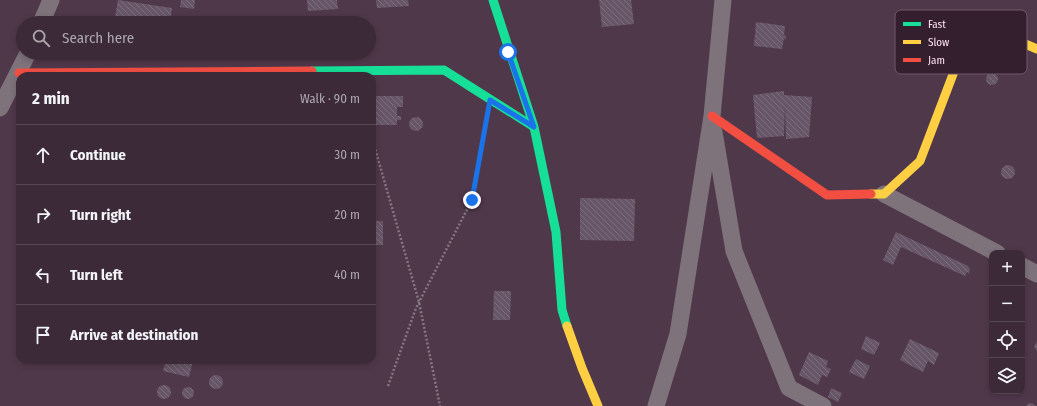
<!DOCTYPE html>
<meta charset="utf-8">
<style>
:root{--surface:#3c2a38;--page:#473643;--text:#f1f3f6;--muted:#aca7ae;--line:#554653}
body{margin:0;font-family:"Fira Sans Condensed",sans-serif;background:var(--page);color:var(--text)}
.controls{position:absolute;right:12px;bottom:12px;display:grid;overflow:hidden;border-radius:8px;box-shadow:0 2px 6px #0003}
.controls button{width:36px;height:36px;display:grid;place-items:center;padding:0;border:0;border-bottom:1px solid var(--line);background:var(--surface);color:var(--text);font:20px sans-serif}
.stop{position:absolute;width:12px;height:12px;margin:-9px;border:3px solid #1a73e8;border-radius:50%;background:#fff}
.stop.end{background:#1a73e8;border-color:#fff;box-shadow:0 1px 4px #0008}
.list{margin:0;padding:0;list-style:none}
h2{display:flex;justify-content:space-between;align-items:center;height:52px;margin:0;padding:0 16px;font-size:17px}
h2 small{font-size:13px;font-weight:400;color:var(--muted)}
.list li{display:grid;grid-template-columns:26px 1fr auto;gap:12px;align-items:center;box-sizing:border-box;height:60px;padding:0 16px;border-top:1px solid var(--line)}
.list b{display:block;font-size:15px;white-space:nowrap}
.list em{font-size:13px;font-style:normal;color:var(--muted)}
.icon{flex:none;width:22px;height:22px;fill:none;stroke:currentColor;stroke-width:2;stroke-linecap:round;stroke-linejoin:round}
.map{position:relative;flex:none;width:1037px;height:406px;overflow:hidden}
.search{position:absolute;background:var(--surface);box-shadow:0 2px 6px #0003;left:16px;top:16px;width:360px;height:44px;display:flex;align-items:center;gap:10px;box-sizing:border-box;padding:0 14px;border-radius:22px;color:var(--muted);font-size:15px}
.panel{position:absolute;background:var(--surface);box-shadow:0 2px 6px #0003;left:16px;top:72px;width:360px;height:292px;border-radius:12px}
.map>svg:first-child{display:block}
</style>
<div class="map">
<svg width="1037" height="406" viewBox="0 0 1037 406">
<defs>
<pattern id="building-back-hatch" width="6" height="6" patternUnits="userSpaceOnUse"><rect width="6" height="6" fill="#675667"/><path d="M-1 5l2 2M0 0l6 6M5-1l2 2" fill="none" stroke="#7e6e7d"/></pattern>
</defs>
<rect width="100%" height="100%" fill="#50384b"/>
<path fill="url(#building-back-hatch)" d="M 118,0 L 172,8 L 170,23 L 114,23 Z
M 181,0 L 195,0 L 194,9 L 180,7 Z
M 307,0 L 337,0 L 338,9 L 308,11 Z
M 376,0 L 408,0 L 409,6 L 377,8 Z
M 599,0 L 631,0 L 634,24 L 602,27 Z
M 756,22 L 785,26 L 784,35 L 786,36 L 786,40 L 784,38 L 782,49 L 754,46 Z
M986 79a6 6 0 1 1 12 0a6 6 0 1 1-12 0Z
M 784,91 L 784,95 L 812,97 L 809,137 L 786,139 L 785,104 L 784,136 L 757,138 L 753,95 Z
M 372,96 L 403,96 L 403,107 L 397,107 L 397,116 L 401,116 L 401,120 L 397,120 L 397,125 L 373,125 Z
M409 124a7 7 0 1 1 14 0a7 7 0 1 1-14 0Z
M1001 172a7 7 0 1 1 14 0a7 7 0 1 1-14 0Z
M 580,198 L 635,199 L 634,241 L 580,240 Z
M 372,221 L 383,221 L 383,245 L 372,245 Z
M 896,232 L 968,266 L 970,270 L 969,273 L 967,272 L 965,276 L 901,247 L 893,265 L 883,260 Z
M 494,291 L 511,291 L 510,320 L 493,320 Z
M 866,336 L 880,343 L 874,355 L 861,349 Z
M 910,339 L 939,353 L 934,365 L 928,361 L 923,372 L 900,360 Z
M 1037,341 L 1037,351 L 1034,347 Z
M 809,352 L 828,361 L 826,367 L 831,369 L 827,377 L 822,375 L 818,385 L 799,375 Z
M 856,359 L 870,366 L 864,379 L 849,372 Z
M 166,360 L 193,361 L 189,377 L 163,371 Z
M209 382a7 7 0 1 1 14 0a7 7 0 1 1-14 0Z
M157 392a7 7 0 1 1 14 0a7 7 0 1 1-14 0Z
M182 393a6 6 0 1 1 12 0a6 6 0 1 1-12 0Z
M 831,388 L 842,393 L 838,402 L 828,397 Z
M 1032,403 L 1036,406 L 1026,406 L 1028,404 Z"/>
<g fill="none" stroke-linecap="round" stroke-linejoin="round">
<path stroke="#847781" stroke-width="2.5" stroke-dasharray="2 2" stroke-linecap="butt" d="M 372,138 L 419,302 L 440,406
M 388,386 L 416,308 L 472,200 L 487,118"/>
<path stroke="#7e737b" stroke-width="17" d="M 41,23 L 51,0
M 0,108 L 28,53
M 714,132 L 734,251 L 789,388 L 823,406
M 884,194 L 997,253
M 1022,266 L 1037,274
M 656,406 L 678,334 L 712,116 L 723,0"/>
<path stroke="#16e098" stroke-width="9" d="M 493,0 L 534,127 L 556,232 L 562,310 L 567,326
M 312,71 L 444,70 L 534,127"/>
<path stroke="#ffcf43" stroke-width="9" d="M 871,194 L 884,194 L 920,161 L 955,69 L 985,27 L 1037,49
M 567,326 L 582,368 L 598,406"/>
<path stroke="#f24e42" stroke-width="9" d="M 19,73 L 312,71
M 712,116 L 827,195 L 871,194"/>
</g>
<g fill="none" stroke-linecap="round" stroke-linejoin="round">
<path stroke="#1a73e8" stroke-width="5" d="M 472,200 L 490,100 L 534,127 L 508,52"/>
</g>
<rect x="895" y="10" width="132" height="64" rx="6" fill="#341f2f" stroke="#70596a" stroke-width="1"/>
<rect x="903" y="22" width="18" height="4" fill="#16e098"/>
<rect x="903" y="40" width="18" height="4" fill="#ffcf43"/>
<rect x="903" y="58" width="18" height="4" fill="#f24e42"/>
<g font-size="11" fill="#fcdff4">
<text x="928" y="28">Fast</text>
<text x="928" y="46">Slow</text>
<text x="928" y="64">Jam</text>
</g>
</svg>
<div class="controls">
<button>+</button>
<button>−</button>
<button><svg class="icon" aria-label="locate" viewBox="0 0 24 24"><circle cx="12" cy="12" r="6"/><path d="M12 2v4M12 18v4M2 12h4M18 12h4"/></svg></button>
<button><svg class="icon" aria-label="layers" viewBox="0 0 24 24"><path d="M12 4l9 5-9 5-9-5zM3 14l9 5 9-5"/></svg></button>
</div>
<div class="stop" style="left:508px;top:52px"></div>
<div class="stop end" style="left:472px;top:200px"></div>
<div class="search"><svg class="icon" aria-label="search" viewBox="0 0 24 24"><circle cx="10" cy="10" r="6"/><path d="M15 15l6 6"/></svg>Search here</div>
<section class="panel">
<h2>2 min<small>Walk · 90 m</small></h2>
<ul class="list">
<li><svg class="icon" aria-label="ahead" viewBox="0 0 24 24"><path d="M12 20V5M6 11l6-6 6 6"/></svg><div><b>Continue</b></div><em>30 m</em></li>
<li><svg class="icon" aria-label="right" viewBox="0 0 24 24"><path d="M7 20v-9h11M14 6l5 5-5 5"/></svg><div><b>Turn right</b></div><em>20 m</em></li>
<li><svg class="icon" aria-label="left" viewBox="0 0 24 24"><path d="M17 20v-9H6M10 6l-5 5 5 5"/></svg><div><b>Turn left</b></div><em>40 m</em></li>
<li><svg class="icon" aria-label="arrive" viewBox="0 0 24 24"><path d="M6 21V4h12l-3 4 3 4H6"/></svg><div><b>Arrive at destination</b></div></li>
</ul>
</section>
</div>
